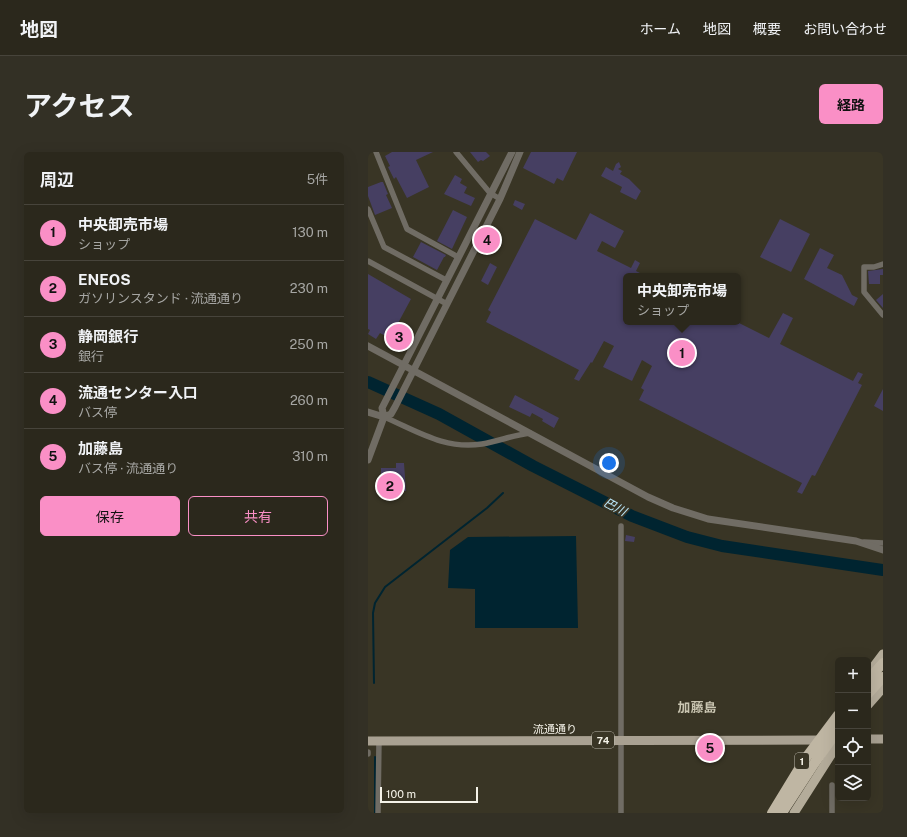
<!DOCTYPE html>
<html lang="ja">
<meta charset="utf-8">
<style>
:root{--surface:#2b281c;--page:#333025;--text:#f1f3f6;--muted:#a6a6a3;--line:#47443b;--accent:#fa8fc6}
body{margin:0;font-family:"Public Sans","Noto Sans JP",sans-serif;background:var(--page);color:var(--text)}
.controls{position:absolute;right:12px;bottom:12px;display:grid;overflow:hidden;border-radius:6px;box-shadow:0 4px 16px #0002}
.controls button{width:36px;height:36px;display:grid;place-items:center;padding:0;border:0;border-bottom:1px solid var(--line);background:var(--surface);color:var(--text);font:20px sans-serif}
.scale{position:absolute;left:12px;bottom:10px;width:98px;box-sizing:border-box;padding-left:4px;border:2px solid #f4f2e8;border-top:0;font-size:11px;line-height:14px;white-space:nowrap;color:#f4f2e8;-webkit-text-stroke:3px #393525;paint-order:stroke}
.you{position:absolute;left:241px;top:311px;width:14px;height:14px;margin:-10px;border:3px solid #fff;border-radius:50%;background:#1a73e8;box-shadow:0 0 0 6px #1a73e833}
.badge{display:grid;place-items:center;width:26px;height:26px;border-radius:50%;background:var(--accent);color:#111;font-size:13px;font-weight:700}
.pin{position:absolute;translate:-50% -50%;border:2px solid #fff;box-shadow:0 1px 4px #0006}
.popup{position:absolute;left:255px;top:121px;width:118px;height:52px;box-sizing:border-box;display:grid;place-content:center;border-radius:6px;background:var(--surface);filter:drop-shadow(0 1px 3px #0005);font-size:13px;white-space:nowrap;color:var(--muted)}
.popup b{font-size:15px;color:var(--text)}
.popup::after{content:'';position:absolute;left:50%;top:100%;margin-left:-8px;border:8px solid transparent;border-top-color:var(--surface)}
.list{margin:0;padding:0;list-style:none}
h2{display:flex;justify-content:space-between;align-items:center;height:52px;margin:0;padding:0 16px;font-size:17px}
h2 small{font-size:13px;font-weight:400;color:var(--muted)}
.list li{display:grid;grid-template-columns:26px 1fr auto;gap:12px;align-items:center;box-sizing:border-box;height:56px;padding:0 16px;border-top:1px solid var(--line)}
.list b{display:block;font-size:15px;white-space:nowrap}
.list p{margin:0;font-size:13px;white-space:nowrap;color:var(--muted)}
.list em{font-size:13px;font-style:normal;color:var(--muted)}
.actions{display:flex;gap:8px;padding:12px 16px}
.actions a{flex:1;padding:9px 0;border:1px solid var(--accent);border-radius:6px;text-align:center;font-size:14px;color:var(--accent)}
.actions .main{background:var(--accent);color:#111}
.icon{flex:none;width:22px;height:22px;fill:none;stroke:currentColor;stroke-width:2;stroke-linecap:round;stroke-linejoin:round}
.map{position:relative;flex:none;width:515px;height:661px;overflow:hidden;border-radius:6px}
header{display:flex;align-items:center;gap:24px;box-sizing:border-box;height:56px;padding:0 20px;background:var(--surface);border-bottom:1px solid var(--line)}
header strong{font-size:19px}
nav{display:flex;gap:22px;margin-inline-start:auto;font-size:14px}
.intro{display:flex;align-items:center;justify-content:space-between;box-sizing:border-box;height:96px;padding:0 24px}
h1{margin:0;font-size:28px}
.button{padding:10px 18px;border-radius:6px;background:var(--accent);color:#111;font-size:14px;font-weight:700}
main{display:flex;gap:24px;padding:0 24px}
aside{flex:1;background:var(--surface);border-radius:6px;box-shadow:0 4px 16px #0002}
.map>svg:first-child{display:block}
</style>
<header>
<strong>地図</strong>
<nav><a>ホーム</a><a>地図</a><a>概要</a><a>お問い合わせ</a></nav>
</header>
<div class="intro"><h1>アクセス</h1><a class="button">経路</a></div>
<main>
<aside>
<h2>周辺<small>5件</small></h2>
<ul class="list">
<li><span class="badge">1</span><div><b>中央卸売市場</b><p>ショップ</p></div><em>130 m</em></li>
<li><span class="badge">2</span><div><b>ENEOS</b><p>ガソリンスタンド · 流通通り</p></div><em>230 m</em></li>
<li><span class="badge">3</span><div><b>静岡銀行</b><p>銀行</p></div><em>250 m</em></li>
<li><span class="badge">4</span><div><b>流通センター入口</b><p>バス停</p></div><em>260 m</em></li>
<li><span class="badge">5</span><div><b>加藤島</b><p>バス停 · 流通通り</p></div><em>310 m</em></li>
</ul>
<div class="actions"><a class="main">保存</a><a>共有</a></div>
</aside>
<div class="map">
<svg width="515" height="661" viewBox="0 0 515 661">
<rect width="100%" height="100%" fill="#393525"/>
<path fill="#002430" d="M 208,384 L 210,476 L 107,476 L 107,437 L 80,436 L 82,398 L 100,385 Z"/>
<g fill="none" stroke-linecap="round" stroke-linejoin="round">
<path stroke="#002430" stroke-width="2" d="M 6,531 L 5,461 L 7,451 L 17,435 L 119,356 L 135,341
M 7,605 L 7,661"/>
<path stroke="#002430" stroke-width="12" d="M 0,230 L 71,262 L 165,314 L 264,364 L 319,385 L 354,394 L 515,418"/>
</g>
<path fill="#463f62" d="M 24,0 L 65,0 L 48,8 L 61,35 L 39,46 L 28,25 L 26,27 L 20,15 L 22,14 L 17,4 Z
M 102,0 L 118,0 L 122,4 L 115,9 L 113,8 L 110,10 Z
M 163,0 L 209,0 L 195,29 L 189,26 L 186,32 L 155,16 Z
M 251,10 L 253,15 L 250,17 L 254,19 L 252,22 L 261,27 L 273,39 L 268,48 L 252,40 L 254,35 L 233,24 L 238,15 L 245,19 L 248,12 Z
M 87,23 L 94,27 L 92,31 L 99,35 L 96,41 L 107,46 L 103,54 L 76,42 Z
M 13,30 L 15,30 L 20,42 L 18,43 L 24,56 L 7,63 L 0,44 L 0,35 Z
M 147,48 L 157,52 L 154,58 L 145,53 Z
M 85,58 L 99,65 L 84,97 L 69,89 Z
M 222,61 L 256,79 L 247,96 L 234,89 L 229,99 L 263,116 L 267,108 L 272,111 L 268,119 L 278,124 L 258,124 L 258,170 L 369,170 L 401,186 L 415,161 L 425,166 L 412,192 L 485,229 L 490,220 L 495,222 L 490,231 L 494,233 L 447,324 L 444,323 L 434,342 L 429,340 L 434,331 L 271,248 L 276,238 L 273,236 L 284,214 L 274,208 L 264,229 L 235,215 L 246,194 L 236,189 L 224,211 L 223,210 L 211,229 L 206,227 L 211,218 L 118,170 L 123,160 L 120,158 L 167,67 L 208,88 Z
M 412,67 L 442,82 L 423,120 L 392,105 Z
M 53,90 L 78,103 L 77,105 L 76,105 L 69,118 L 45,105 Z
M 452,96 L 466,103 L 459,116 L 474,123 L 484,143 L 490,146 L 486,154 L 436,127 Z
M 122,111 L 129,115 L 120,133 L 113,129 Z
M 515,117 L 515,123 L 512,123 L 512,132 L 501,132 L 500,119 Z
M 0,122 L 43,147 L 29,173 L 40,179 L 32,195 L 26,196 L 20,192 L 23,187 L 12,181 L 8,187 L 0,182 L 2,178 L 0,177 Z
M 515,142 L 515,156 L 508,148 Z
M 515,237 L 515,259 L 506,254 Z
M 147,243 L 191,266 L 186,276 L 174,269 L 175,267 L 164,261 L 162,265 L 141,255 Z
M 28,311 L 36,311 L 38,339 L 8,340 L 10,330 L 13,330 L 13,316 L 28,316 Z
M 258,383 L 267,385 L 266,390 L 257,389 Z"/>
<g fill="none" stroke-linecap="round" stroke-linejoin="round">
<path stroke="#706c64" stroke-width="5.5" d="M 8,0 L 39,77 L 90,105
M 88,0 L 122,41 L 132,47
M 0,57 L 16,95 L 78,128
M 0,109 L 79,152
M 515,112 L 506,115 L 496,115 L 496,140 L 515,163
M 16,265 C 49,279 77,298 114,292 C 131,289 146,283 162,281
M 496,390 L 515,391
M 0,602 L 0,600
M 10,661 L 11,589
M 253,661 L 253,374
M 464,661 L 464,633"/>
<path stroke="#706c64" stroke-width="7" d="M 0,194 L 280,345 L 305,356 L 340,367 L 488,389 L 515,398
M 0,260 L 16,265
M 16,265 L 23,262 L 27,255 L 132,47 L 152,0
M 16,265 L 14,256 L 144,0
M 0,308 L 16,265"/>
<path stroke="#a9a192" stroke-width="9" d="M 500,587 L 515,587
M 0,589 L 457,588"/>
<path stroke="#b4ac9a" stroke-width="9" d="M 500,522 L 515,502
M 500,553 L 515,536
M 426,661 L 470,592"/>
<path stroke="#bfb6a3" stroke-width="10" d="M 500,528 L 515,511
M 500,542 L 515,525"/>
<path stroke="#bfb6a3" stroke-width="10" d="M 404,661 L 437,607 L 470,563
M 414,661 L 446,612 L 470,578"/>
</g>
<g text-anchor="middle" stroke-width="3.5" stroke-linejoin="round" paint-order="stroke">
<g fill="#393525" stroke="#bcb9ae" stroke-width="1">
<rect x="224" y="580" width="22" height="16" rx="3"/>
<rect x="427" y="601" width="14" height="16" rx="3"/>
</g>
<g font-size="10" font-weight="bold" fill="#f4f2e8">
<text x="235" y="592">74</text>
<text x="434" y="613">1</text>
</g>
<g font-size="11" fill="#f4f2e8" stroke="#393525">
<text x="187" y="581">流通通り</text>
</g>
<g font-size="12" font-style="italic" fill="#b9e5f8" stroke="#393525">
<text transform="translate(247 355) rotate(28)" y="4">巴川</text>
</g>
<g font-size="13" font-weight="bold" fill="#c9c5b1" stroke="#393525">
<text x="329" y="560">加藤島</text>
</g>
</g>
</svg>
<div class="controls">
<button>+</button>
<button>−</button>
<button><svg class="icon" aria-label="locate" viewBox="0 0 24 24"><circle cx="12" cy="12" r="6"/><path d="M12 2v4M12 18v4M2 12h4M18 12h4"/></svg></button>
<button><svg class="icon" aria-label="layers" viewBox="0 0 24 24"><path d="M12 4l9 5-9 5-9-5zM3 14l9 5 9-5"/></svg></button>
</div>
<div class="scale">100 m</div>
<div class="you"></div>
<div class="pin badge" style="left:314px;top:201px">1</div>
<div class="popup"><b>中央卸売市場</b>ショップ</div>
<div class="pin badge" style="left:22px;top:334px">2</div>
<div class="pin badge" style="left:31px;top:185px">3</div>
<div class="pin badge" style="left:119px;top:88px">4</div>
<div class="pin badge" style="left:342px;top:596px">5</div>
</div>
</main>
